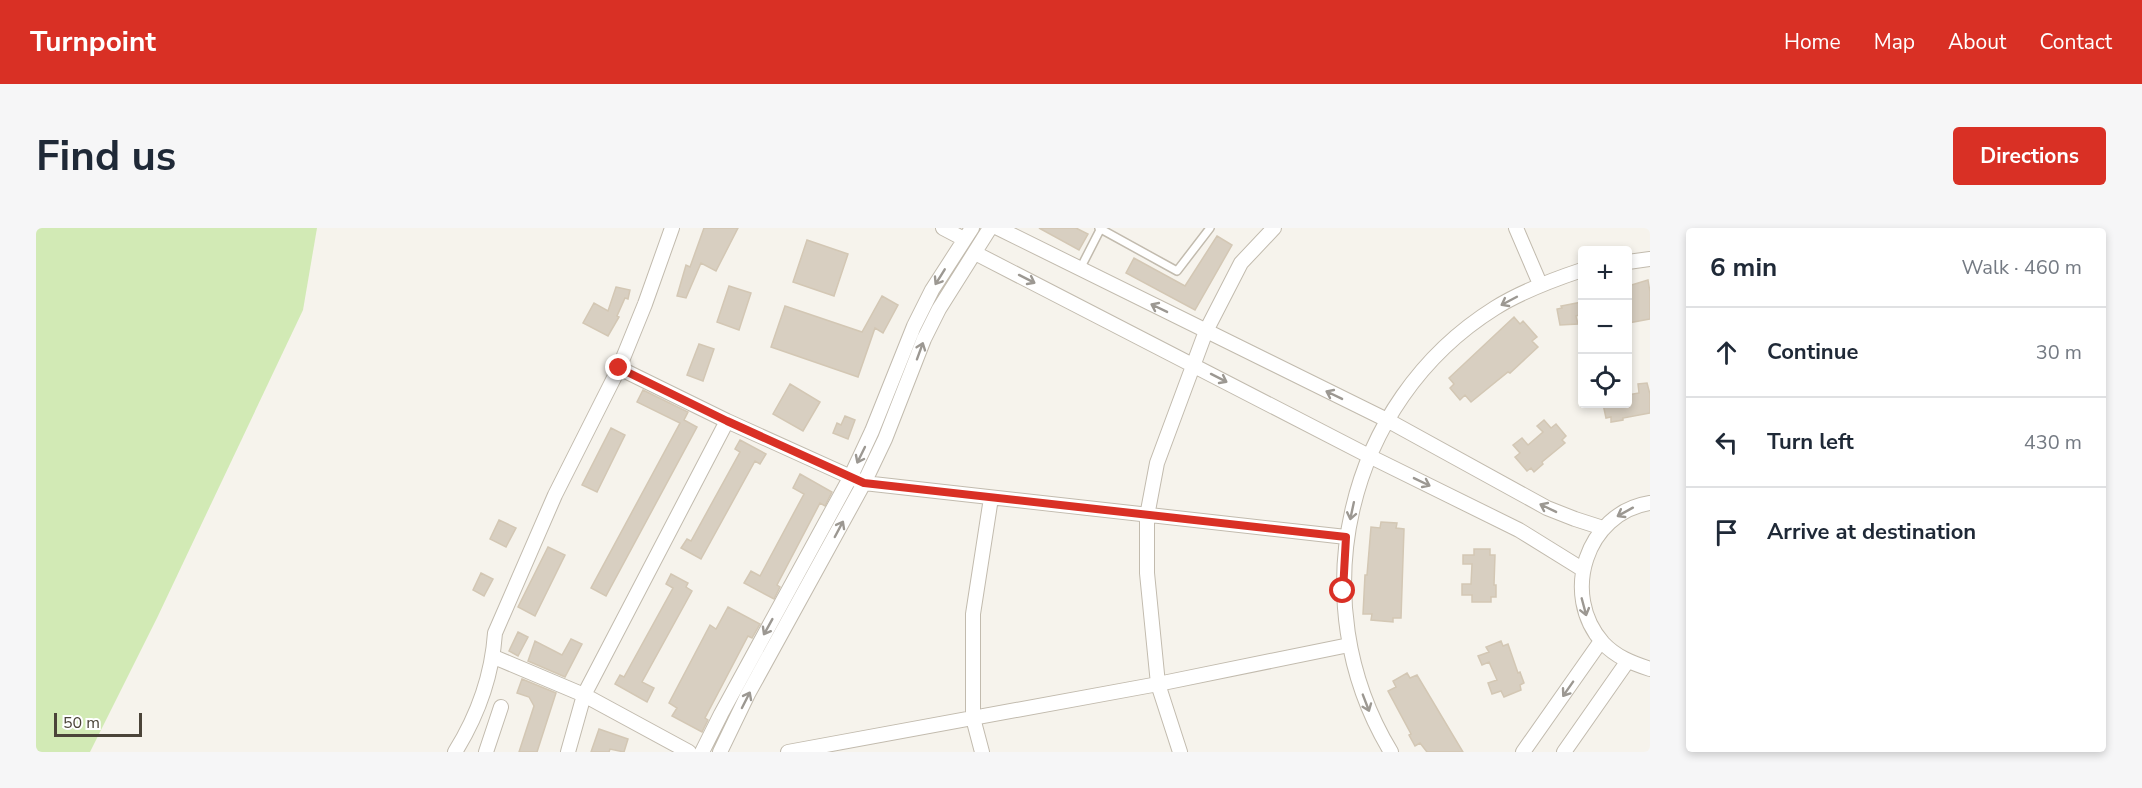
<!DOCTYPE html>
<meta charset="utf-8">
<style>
:root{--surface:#fff;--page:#f6f6f7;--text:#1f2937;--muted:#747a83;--line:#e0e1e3;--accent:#d93025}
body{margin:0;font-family:"Nunito Sans",sans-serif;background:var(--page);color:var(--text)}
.controls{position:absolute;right:18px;top:18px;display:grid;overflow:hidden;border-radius:6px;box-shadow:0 3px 9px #0003}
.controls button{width:54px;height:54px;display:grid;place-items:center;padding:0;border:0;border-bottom:2px solid var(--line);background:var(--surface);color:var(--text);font:30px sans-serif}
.scale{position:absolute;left:18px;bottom:15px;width:88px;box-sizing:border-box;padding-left:6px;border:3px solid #4b4439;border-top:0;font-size:16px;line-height:21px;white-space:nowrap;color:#4b4439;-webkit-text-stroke:4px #fff;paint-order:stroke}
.stop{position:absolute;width:18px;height:18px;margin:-14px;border:4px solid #d93025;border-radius:50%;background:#fff}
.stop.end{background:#d93025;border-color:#fff;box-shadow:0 2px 6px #0008}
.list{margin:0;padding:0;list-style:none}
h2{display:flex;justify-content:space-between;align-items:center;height:78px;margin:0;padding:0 24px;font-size:26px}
h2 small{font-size:20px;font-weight:400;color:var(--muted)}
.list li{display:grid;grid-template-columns:39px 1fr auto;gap:18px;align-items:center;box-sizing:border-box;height:90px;padding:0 24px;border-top:2px solid var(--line)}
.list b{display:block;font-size:22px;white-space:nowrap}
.list em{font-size:20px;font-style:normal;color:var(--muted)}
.icon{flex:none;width:33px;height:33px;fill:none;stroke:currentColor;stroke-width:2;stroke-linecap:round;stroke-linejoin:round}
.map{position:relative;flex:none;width:1614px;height:524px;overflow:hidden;border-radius:6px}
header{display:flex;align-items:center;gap:36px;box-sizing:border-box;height:84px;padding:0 30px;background:var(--accent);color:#fff}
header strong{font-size:28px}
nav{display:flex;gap:33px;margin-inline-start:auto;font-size:21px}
.intro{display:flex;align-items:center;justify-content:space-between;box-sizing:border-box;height:144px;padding:0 36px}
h1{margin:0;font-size:42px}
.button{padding:15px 27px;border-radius:6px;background:var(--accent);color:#fff;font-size:21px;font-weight:700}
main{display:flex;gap:36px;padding:0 36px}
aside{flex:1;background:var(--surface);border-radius:6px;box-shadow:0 3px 9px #0003}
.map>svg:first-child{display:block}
</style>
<header>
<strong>Turnpoint</strong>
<nav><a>Home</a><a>Map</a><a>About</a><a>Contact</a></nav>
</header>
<div class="intro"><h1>Find us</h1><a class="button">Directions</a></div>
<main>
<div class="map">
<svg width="1614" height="524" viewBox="0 0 1614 524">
<rect width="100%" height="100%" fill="#f6f3ec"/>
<path fill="#d2eab5" d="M 0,0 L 281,0 L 267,82 L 121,390 L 54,524 L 0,524 Z"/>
<path fill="#d8cfc1" stroke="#d3c7b4" stroke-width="1.5" d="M 668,0 L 702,0 L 680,43 L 665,35 L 650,70 L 641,68 L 650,37 L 654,39 Z
M 1003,0 L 1040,0 L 1052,6 L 1043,22 Z
M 1181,8 L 1196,17 L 1159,82 L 1090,45 L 1098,30 L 1149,58 Z
M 771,12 L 812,26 L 798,68 L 757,54 Z
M 1612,52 L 1614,64 L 1614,91 L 1592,95 L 1592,58 Z
M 693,58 L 715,65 L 703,102 L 681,94 Z
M 580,59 L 594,62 L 592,71 L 589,70 L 581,88 L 583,89 L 572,108 L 547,95 L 558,75 L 572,83 Z
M 846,68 L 862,77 L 847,105 L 839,100 L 822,149 L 735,119 L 749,78 L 826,104 Z
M 1546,74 L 1546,86 L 1540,88 L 1542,96 L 1524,97 L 1521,81 L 1526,80 L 1525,78 Z
M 1478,89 L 1484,96 L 1487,93 L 1501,109 L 1496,113 L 1502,119 L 1474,145 L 1472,144 L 1435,174 L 1429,167 L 1424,172 L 1414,160 L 1418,156 L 1413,150 Z
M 663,116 L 678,121 L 667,153 L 651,147 Z
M 1611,155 L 1614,166 L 1614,185 L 1587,190 L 1587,192 L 1575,194 L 1575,189 L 1570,190 L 1567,176 L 1592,176 L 1592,167 L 1603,165 L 1602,156 Z
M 754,156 L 784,174 L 767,203 L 737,186 Z
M 607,162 L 652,184 L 648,192 L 661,199 L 570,368 L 555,360 L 644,195 L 601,174 Z
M 809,188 L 819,192 L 812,211 L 797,205 L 801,195 L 805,197 Z
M 1508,192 L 1515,200 L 1520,196 L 1530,208 L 1526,212 L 1529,215 L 1506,234 L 1507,236 L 1498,244 L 1495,240 L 1491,243 L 1479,229 L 1484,225 L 1477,217 L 1486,210 L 1492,217 L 1507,204 L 1501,198 Z
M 575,200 L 589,207 L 561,264 L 546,257 Z
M 704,212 L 730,226 L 724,236 L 719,233 L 665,331 L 645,320 L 651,311 L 655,313 L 704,224 L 699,221 Z
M 764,246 L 796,264 L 789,278 L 784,275 L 741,357 L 744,359 L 738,371 L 708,355 L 715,343 L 724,348 L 768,266 L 757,260 Z
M 463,292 L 480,300 L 470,319 L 454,311 Z
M 1345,294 L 1361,295 L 1360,300 L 1368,301 L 1365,390 L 1357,390 L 1357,394 L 1335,392 L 1336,386 L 1327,386 L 1329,347 L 1331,347 L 1335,299 L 1344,300 Z
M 512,319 L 529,327 L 499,388 L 482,379 Z
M 1438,321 L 1454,321 L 1454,327 L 1459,327 L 1458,357 L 1460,357 L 1460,369 L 1455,369 L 1455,374 L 1436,374 L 1436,367 L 1426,367 L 1426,356 L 1435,356 L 1436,336 L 1427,336 L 1427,327 L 1438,327 Z
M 445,345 L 457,351 L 448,368 L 437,362 Z
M 635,346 L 652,355 L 650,359 L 656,363 L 606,454 L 618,460 L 611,474 L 579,456 L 584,447 L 588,449 L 637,360 L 630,356 Z
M 692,379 L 724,396 L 716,410 L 712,408 L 669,490 L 672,492 L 666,504 L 636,488 L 641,480 L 633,475 L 674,397 L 680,401 Z
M 482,404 L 492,409 L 482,428 L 473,423 Z
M 535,411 L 546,416 L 529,449 L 492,433 L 499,413 L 526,427 Z
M 1465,413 L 1467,418 L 1472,416 L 1482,445 L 1484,444 L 1488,455 L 1484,457 L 1485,462 L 1468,469 L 1465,463 L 1456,466 L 1452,455 L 1461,452 L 1453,434 L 1446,437 L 1442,428 L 1453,424 L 1450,419 Z
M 1371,445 L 1374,450 L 1381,447 L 1427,524 L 1391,524 L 1384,515 L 1379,518 L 1373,507 L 1375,506 L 1352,463 L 1360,459 L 1357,453 Z
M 486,451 L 520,465 L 501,524 L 483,524 L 498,478 L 493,469 L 481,465 Z
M 563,501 L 592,511 L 588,524 L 574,521 L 573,524 L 555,524 Z"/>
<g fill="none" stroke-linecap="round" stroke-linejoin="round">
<g stroke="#c2bbae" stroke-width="10">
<path id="service" d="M 1063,0 L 1141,43 L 1174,0
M 1044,41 L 1065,0"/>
</g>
<g stroke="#c2bbae" stroke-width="16">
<path id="minor" d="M 907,0 L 928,11
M 962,0 L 1351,192 L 1511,280 L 1539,291 L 1567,300
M 1480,0 L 1504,56
M 939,25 L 1333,228 L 1483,302 L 1546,341
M 1592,34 L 1614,31
M 583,140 L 691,193 L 828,255 L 1310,309
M 1614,275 C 1550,285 1524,367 1567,415 C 1580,429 1596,435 1614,441
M 458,429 L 548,467 L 653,524
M 419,524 C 442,487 456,448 459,405 L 519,267 L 583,140 L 609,76 L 636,0
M 450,524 L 465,479
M 532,524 L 548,467 L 691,193
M 666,524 L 685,486 L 815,248 L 836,203 L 878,98 L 896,62 L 936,0
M 684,524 L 712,466 L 828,255 L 849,211 L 888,111 L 903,81 L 954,0
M 752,524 L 1122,456 L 1313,417
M 946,524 L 937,490 L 937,386 L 955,270
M 1144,524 L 1122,456 L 1111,345 L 1111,288 L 1121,235 L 1170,103 L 1205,35 L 1238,0
M 1355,524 C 1264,374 1309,174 1459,80 C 1486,63 1516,52 1546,42
M 1487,524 L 1565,413
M 1528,524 L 1591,434"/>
</g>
<use href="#service" stroke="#fff" stroke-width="7"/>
<use href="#minor" stroke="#fff" stroke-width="14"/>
</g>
<defs><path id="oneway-shaft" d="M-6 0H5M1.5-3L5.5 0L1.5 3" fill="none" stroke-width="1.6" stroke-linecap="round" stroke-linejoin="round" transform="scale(1.5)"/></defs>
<g stroke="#9c9892">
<use href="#oneway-shaft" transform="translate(904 49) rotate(122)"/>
<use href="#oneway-shaft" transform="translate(991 51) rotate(27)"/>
<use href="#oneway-shaft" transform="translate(1473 73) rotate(152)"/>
<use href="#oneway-shaft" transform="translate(1123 80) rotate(-154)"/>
<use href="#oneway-shaft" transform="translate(884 123) rotate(-70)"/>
<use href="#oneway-shaft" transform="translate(1183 150) rotate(27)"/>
<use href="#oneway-shaft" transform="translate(1298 167) rotate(-154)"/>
<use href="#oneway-shaft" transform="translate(825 227) rotate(116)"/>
<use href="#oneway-shaft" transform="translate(1386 254) rotate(26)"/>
<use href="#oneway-shaft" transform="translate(1512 280) rotate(-154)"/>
<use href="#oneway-shaft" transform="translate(1316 283) rotate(102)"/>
<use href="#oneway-shaft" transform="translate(1589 284) rotate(151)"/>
<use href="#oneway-shaft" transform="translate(803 301) rotate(-62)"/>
<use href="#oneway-shaft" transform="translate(1548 379) rotate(75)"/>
<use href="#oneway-shaft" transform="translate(732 399) rotate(119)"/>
<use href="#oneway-shaft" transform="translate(1532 461) rotate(125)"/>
<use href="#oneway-shaft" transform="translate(710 472) rotate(-63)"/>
<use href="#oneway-shaft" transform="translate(1330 475) rotate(69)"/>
</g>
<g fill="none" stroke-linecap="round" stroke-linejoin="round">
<path stroke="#d93025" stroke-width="8" d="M 583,140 L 691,193 L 828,255 L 1310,309 L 1307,363"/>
</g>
</svg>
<div class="controls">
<button>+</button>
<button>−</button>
<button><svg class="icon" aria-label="locate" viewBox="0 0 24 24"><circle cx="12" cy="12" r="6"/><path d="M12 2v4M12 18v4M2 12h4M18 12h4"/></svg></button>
</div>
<div class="scale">50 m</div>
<div class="stop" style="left:1307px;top:363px"></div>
<div class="stop end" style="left:583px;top:140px"></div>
</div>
<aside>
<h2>6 min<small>Walk · 460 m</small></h2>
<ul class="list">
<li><svg class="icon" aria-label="ahead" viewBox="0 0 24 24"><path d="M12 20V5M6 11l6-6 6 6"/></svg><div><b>Continue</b></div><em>30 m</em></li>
<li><svg class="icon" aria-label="left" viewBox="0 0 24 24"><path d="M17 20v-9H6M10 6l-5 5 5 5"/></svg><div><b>Turn left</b></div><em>430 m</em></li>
<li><svg class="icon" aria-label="arrive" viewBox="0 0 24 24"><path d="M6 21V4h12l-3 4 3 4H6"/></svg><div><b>Arrive at destination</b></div></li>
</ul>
</aside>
</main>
